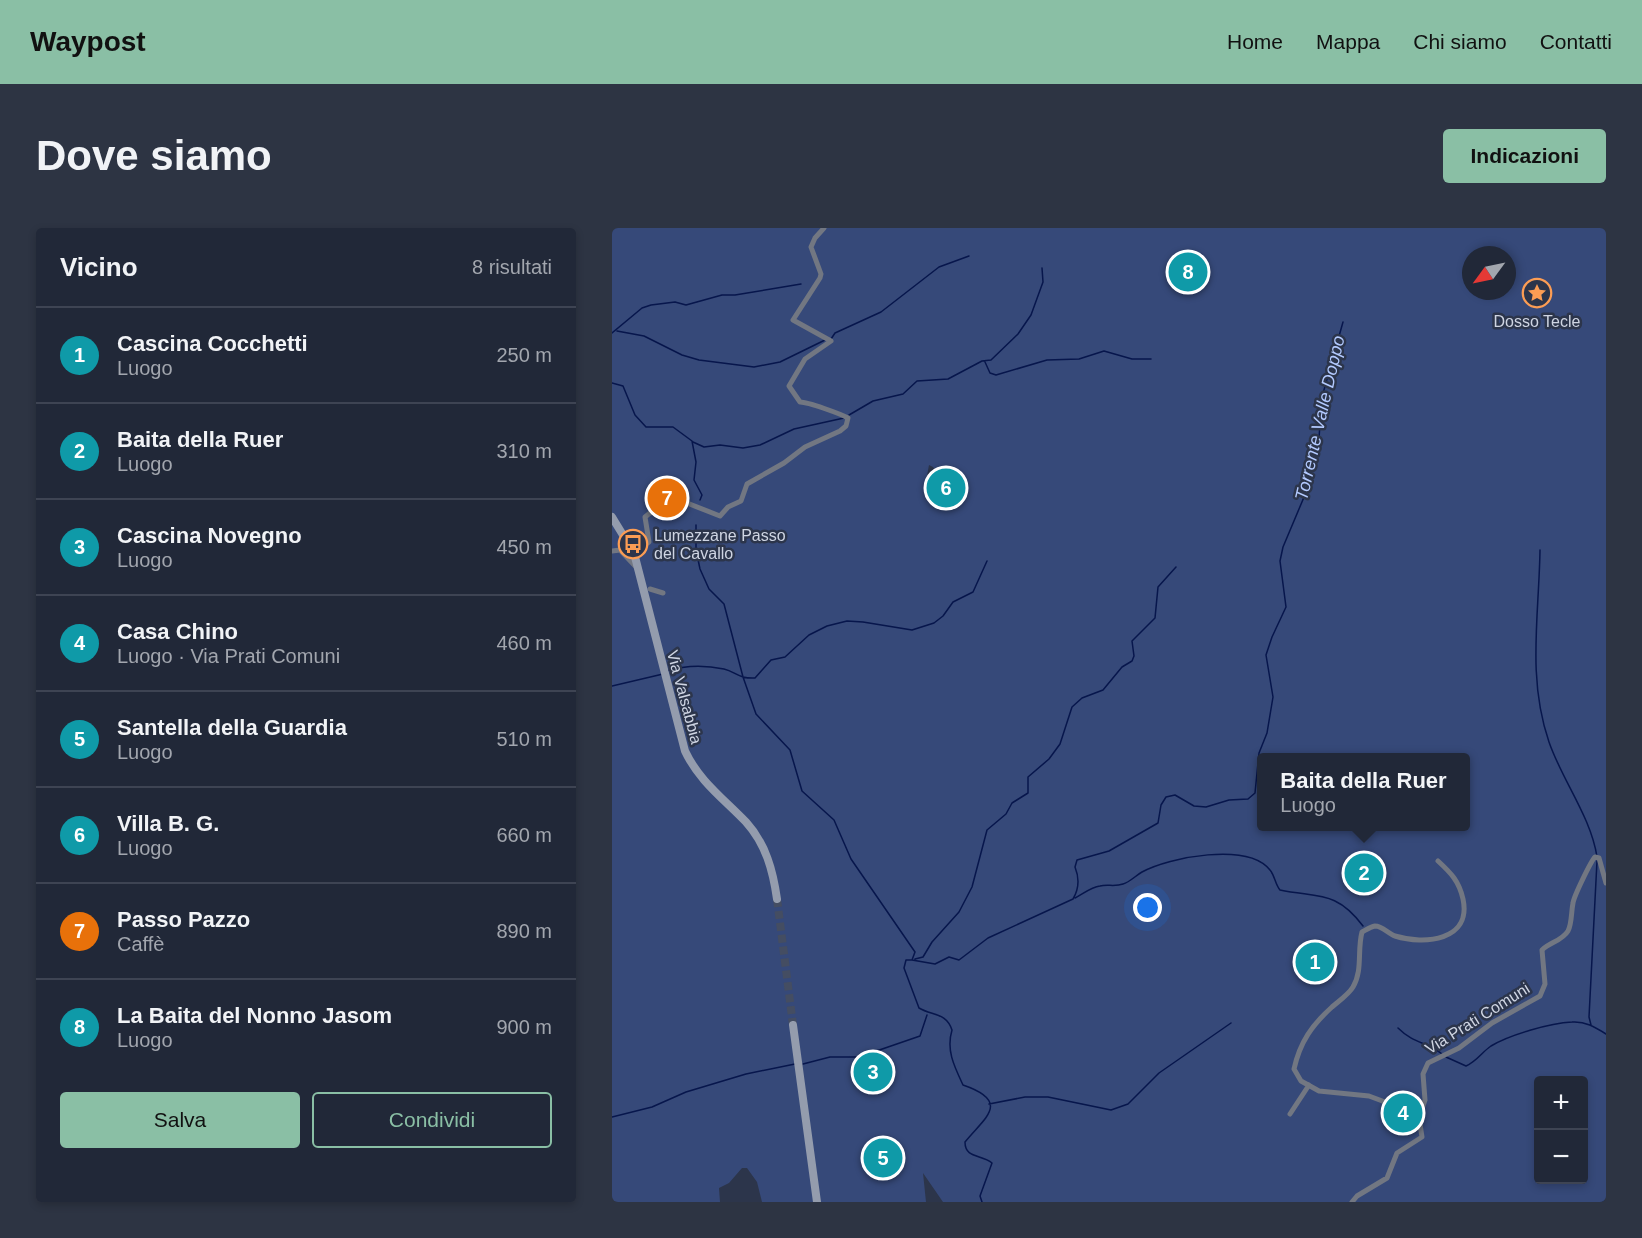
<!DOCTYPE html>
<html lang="it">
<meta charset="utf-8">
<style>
:root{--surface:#212838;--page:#2d3443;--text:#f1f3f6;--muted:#a2a6ae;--line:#3e4453;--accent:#8abfa5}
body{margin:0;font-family:Arial,sans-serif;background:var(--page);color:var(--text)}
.controls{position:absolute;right:18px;bottom:18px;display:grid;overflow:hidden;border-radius:6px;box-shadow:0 3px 9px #0003}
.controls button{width:54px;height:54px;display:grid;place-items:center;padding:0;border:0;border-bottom:2px solid var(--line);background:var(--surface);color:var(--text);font:30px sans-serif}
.compass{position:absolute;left:850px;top:18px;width:54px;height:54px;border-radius:50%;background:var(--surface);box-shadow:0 3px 9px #0003;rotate:237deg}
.you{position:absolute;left:536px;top:680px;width:21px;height:21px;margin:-15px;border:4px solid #fff;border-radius:50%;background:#1a73e8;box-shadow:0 0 0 9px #1a73e833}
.badge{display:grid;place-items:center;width:39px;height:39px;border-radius:50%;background:var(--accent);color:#fff;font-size:20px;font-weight:700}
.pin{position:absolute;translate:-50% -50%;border:3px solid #fff;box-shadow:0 2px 6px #0006}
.popup{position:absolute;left:645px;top:525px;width:213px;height:78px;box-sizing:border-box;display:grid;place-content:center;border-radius:6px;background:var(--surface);filter:drop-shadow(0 2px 4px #0005);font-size:20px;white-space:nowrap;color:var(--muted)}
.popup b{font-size:22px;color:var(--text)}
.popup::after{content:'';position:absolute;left:50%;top:100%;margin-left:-12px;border:12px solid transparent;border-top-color:var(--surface)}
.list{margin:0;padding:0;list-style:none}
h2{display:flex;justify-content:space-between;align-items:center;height:78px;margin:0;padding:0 24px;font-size:26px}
h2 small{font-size:20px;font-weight:400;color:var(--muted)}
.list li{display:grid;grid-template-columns:39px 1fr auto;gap:18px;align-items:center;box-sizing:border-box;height:96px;padding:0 24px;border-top:2px solid var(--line)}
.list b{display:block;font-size:22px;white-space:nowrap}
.list p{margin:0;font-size:20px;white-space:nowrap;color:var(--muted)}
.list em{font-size:20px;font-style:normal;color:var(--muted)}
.actions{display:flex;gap:12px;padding:18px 24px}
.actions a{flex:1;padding:14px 0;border:2px solid var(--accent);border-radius:6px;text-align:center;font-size:21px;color:var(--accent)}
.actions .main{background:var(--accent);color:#111}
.map{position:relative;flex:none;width:994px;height:974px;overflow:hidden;border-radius:6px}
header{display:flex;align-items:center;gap:36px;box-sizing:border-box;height:84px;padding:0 30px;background:var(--accent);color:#111}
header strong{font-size:28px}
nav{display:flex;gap:33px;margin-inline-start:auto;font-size:21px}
.intro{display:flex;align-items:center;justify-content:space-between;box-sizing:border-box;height:144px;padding:0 36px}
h1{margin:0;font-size:42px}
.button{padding:15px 27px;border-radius:6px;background:var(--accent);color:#111;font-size:21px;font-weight:700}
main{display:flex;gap:36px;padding:0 36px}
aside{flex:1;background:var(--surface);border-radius:6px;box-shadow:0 3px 9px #0003}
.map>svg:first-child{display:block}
</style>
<header>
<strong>Waypost</strong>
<nav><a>Home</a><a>Mappa</a><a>Chi siamo</a><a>Contatti</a></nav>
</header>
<div class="intro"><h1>Dove siamo</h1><a class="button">Indicazioni</a></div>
<main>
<aside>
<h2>Vicino<small>8 risultati</small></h2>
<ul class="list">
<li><span class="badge" style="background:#0f9aa8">1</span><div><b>Cascina Cocchetti</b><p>Luogo</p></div><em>250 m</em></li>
<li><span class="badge" style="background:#0f9aa8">2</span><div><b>Baita della Ruer</b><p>Luogo</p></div><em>310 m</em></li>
<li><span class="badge" style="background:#0f9aa8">3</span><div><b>Cascina Novegno</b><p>Luogo</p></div><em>450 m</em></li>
<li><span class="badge" style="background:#0f9aa8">4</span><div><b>Casa Chino</b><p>Luogo · Via Prati Comuni</p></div><em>460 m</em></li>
<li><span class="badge" style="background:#0f9aa8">5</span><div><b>Santella della Guardia</b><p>Luogo</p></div><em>510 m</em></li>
<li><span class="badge" style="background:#0f9aa8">6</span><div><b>Villa B. G.</b><p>Luogo</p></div><em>660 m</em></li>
<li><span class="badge" style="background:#e8710a">7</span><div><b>Passo Pazzo</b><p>Caffè</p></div><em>890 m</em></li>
<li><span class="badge" style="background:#0f9aa8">8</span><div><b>La Baita del Nonno Jasom</b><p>Luogo</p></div><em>900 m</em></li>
</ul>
<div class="actions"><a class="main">Salva</a><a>Condividi</a></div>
</aside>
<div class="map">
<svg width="994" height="974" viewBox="0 0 994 974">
<rect width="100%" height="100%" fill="#2c354b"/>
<path fill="#364979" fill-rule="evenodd" d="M 0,0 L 994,0 L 994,974 L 331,974 L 311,945 L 314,974 L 150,974 L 145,954 L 135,940 L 130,940 L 117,955 L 107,960 L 108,974 L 0,974 ZM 859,27 L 895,27 L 895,63 L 859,63 ZM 317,237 L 321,239 L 328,249 L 337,248 L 343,275 L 329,281 L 314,253 ZM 650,530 L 854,530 L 854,598 L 650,598 ZM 927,852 L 972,852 L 972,952 L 927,952 ZM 269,917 L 277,919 L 277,937 L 269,941 L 260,937 Z"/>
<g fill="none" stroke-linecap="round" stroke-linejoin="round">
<path stroke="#07164c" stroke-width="1.5" d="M 5,103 L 32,108 L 70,127 L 87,132 L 142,139 L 168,134 L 213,112
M 0,105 L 30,80 L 39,77 L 63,74 L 74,77 L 110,67 L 123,67 L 189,56
M 219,111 L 223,105 L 269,84 L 327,39 L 357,28
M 373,134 L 378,145 L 384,147 L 435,132 L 467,131 L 492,123 L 520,131 L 539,131
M 0,155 L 11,158 L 23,187 L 34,199 L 61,199 L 80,213 L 84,234 L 82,252 L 90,267 L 88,272
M 237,187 L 261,173 L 291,166 L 305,153 L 336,151 L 370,133 L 379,132 L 406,106 L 419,87 L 431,54 L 430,40
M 81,214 L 92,219 L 108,217 L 131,220 L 148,217 L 182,201 L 232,190
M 84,297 L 84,322 L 88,341 L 97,361 L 112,376 L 131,449 L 144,486 L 178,522 L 190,563 L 222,592 L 239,631 L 303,724 L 300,732 L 294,732 L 292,740 L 307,780 C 320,788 334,784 340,802 C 334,822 342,838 351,857 C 401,874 371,891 353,914 C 353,931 370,926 380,935 L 368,968 L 370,974
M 928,322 C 927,388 915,450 937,514 C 950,552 979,589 985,629
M 55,443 C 74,437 92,437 112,441 C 124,444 127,451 143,450 L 159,432 L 173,429 L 197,407 L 215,398 L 235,393 L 251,394 L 300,402 L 322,395 L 331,388 L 341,374 L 361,364 L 375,333
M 0,458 L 51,446
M 463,670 C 471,666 479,659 488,658 C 495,656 503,659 511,656 C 518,654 523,648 530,644 C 557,629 636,614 658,642 C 663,648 663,656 668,662 C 706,670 724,662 751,698
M 303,731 L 311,729 L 320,714 L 347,684 L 360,659 L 375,602 L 394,586 L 400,575 L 416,565 L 416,549 L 437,531 L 448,516 L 460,479 L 470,470 L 491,462 L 510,439 L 520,433 L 522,428 L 520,413 L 543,390 L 546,359 L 564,339
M 300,732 L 323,736 L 337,729 L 347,732 L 376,710 L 461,671 C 467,661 467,649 463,639 L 465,632 L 497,623 L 546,595 L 549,577 L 554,569 L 563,567 L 582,578 L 594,579 L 617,572 L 636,571 L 643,565 L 647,525 L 655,505 L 661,469 L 654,427 L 660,409 L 674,379 L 668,333 L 671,319 L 695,262 L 707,210 L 710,169 L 731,94
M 979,797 L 977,789 L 985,633
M 786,800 C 802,816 815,814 830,826
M 834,829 L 854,838 C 865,833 870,824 879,818 C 897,807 938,795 960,794 C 973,793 983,799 994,806
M 191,836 L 218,829 L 247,829 L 308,808 L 315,787
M 377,876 L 413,869 L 436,869 L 499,882 L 516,876 L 547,845 L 619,795
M 0,889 L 40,879 L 74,864 L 134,846 L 183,836
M 991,974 L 994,972"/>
<path stroke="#444d62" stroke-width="8" stroke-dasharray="8 4" stroke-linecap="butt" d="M 165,671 L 181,797"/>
<path stroke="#727782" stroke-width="5" d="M 0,323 L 8,322 L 26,341
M 22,325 L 37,314 L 33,289 L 38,285 L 75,275 L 108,288 L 116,279 L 129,273 L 135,256 L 172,235 L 193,219 L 228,203 L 234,198 L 236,190 C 229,186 196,174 188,174 L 177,158 L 193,131 L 219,113 L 181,92 L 208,50 L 209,46 L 199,19 L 203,10 L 212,0
M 38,361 L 51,365
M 809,880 L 803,870 L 773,874 L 757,868 L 707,863 L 689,853 L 682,841 C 688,814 700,797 720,779 C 727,773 737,766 741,759 C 751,742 745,723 750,704 C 754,702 758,699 763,698 C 771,698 776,706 783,708 C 812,717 860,713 851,671 C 847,653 839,645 826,633
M 678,886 L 697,857
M 740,974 L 745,968 L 775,950 L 785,925 L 810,909 L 807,890 L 813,872 L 811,846 L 816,835 L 847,820 L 880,795 L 928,768 L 933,756 L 930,722 C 938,714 950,713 956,703 C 960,695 959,685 961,675 C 962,668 979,633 983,629 L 987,630 L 994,655"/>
<path stroke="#949cad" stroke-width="8" d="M 0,289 L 22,325 L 73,523 C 87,553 112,571 134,594 C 154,616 161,643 165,671
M 181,797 L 205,974"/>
</g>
<defs>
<g id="sight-ring" transform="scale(1.5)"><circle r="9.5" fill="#2c354b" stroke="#fc9d54" stroke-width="1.5"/><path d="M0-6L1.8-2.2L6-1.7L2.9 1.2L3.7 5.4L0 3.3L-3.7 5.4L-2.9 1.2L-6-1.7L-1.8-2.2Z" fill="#fc9d54"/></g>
<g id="bus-ring" transform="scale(1.5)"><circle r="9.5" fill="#2c354b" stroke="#fc9d54" stroke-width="1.5"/><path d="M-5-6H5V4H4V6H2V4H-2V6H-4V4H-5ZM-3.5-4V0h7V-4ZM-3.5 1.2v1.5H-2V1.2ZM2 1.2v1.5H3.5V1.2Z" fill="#fc9d54"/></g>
</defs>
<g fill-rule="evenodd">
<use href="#sight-ring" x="925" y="65"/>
<use href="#bus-ring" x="21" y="316"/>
</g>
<g text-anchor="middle" stroke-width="5" stroke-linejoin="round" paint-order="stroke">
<g font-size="16" fill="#cfd5e3" stroke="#2c354b">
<text x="925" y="99">Dosso Tecle</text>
<text x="42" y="313" text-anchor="start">Lumezzane Passo<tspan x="42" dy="18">del Cavallo</tspan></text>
</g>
<g font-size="16" fill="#cfd5e3" stroke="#2c354b">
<text transform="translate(73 469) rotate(75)" y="6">Via Valsabbia</text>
<text transform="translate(865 790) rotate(-32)" y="6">Via Prati Comuni</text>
</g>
<g font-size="18" font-style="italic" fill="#b3caff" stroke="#2c354b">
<text transform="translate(708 190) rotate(-77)" y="6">Torrente Valle Doppo</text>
</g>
</g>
</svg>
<div class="controls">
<button>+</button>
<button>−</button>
</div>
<svg class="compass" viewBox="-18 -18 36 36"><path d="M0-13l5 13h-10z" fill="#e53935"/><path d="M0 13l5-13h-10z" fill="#a2a6ae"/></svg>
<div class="you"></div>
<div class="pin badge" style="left:703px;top:734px;background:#0f9aa8">1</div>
<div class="pin badge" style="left:752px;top:645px;background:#0f9aa8">2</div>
<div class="popup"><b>Baita della Ruer</b>Luogo</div>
<div class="pin badge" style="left:261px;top:844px;background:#0f9aa8">3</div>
<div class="pin badge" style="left:791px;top:885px;background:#0f9aa8">4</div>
<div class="pin badge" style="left:271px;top:930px;background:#0f9aa8">5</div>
<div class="pin badge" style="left:334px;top:260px;background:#0f9aa8">6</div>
<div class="pin badge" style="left:55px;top:270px;background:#e8710a">7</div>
<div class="pin badge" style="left:576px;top:44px;background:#0f9aa8">8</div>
</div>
</main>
